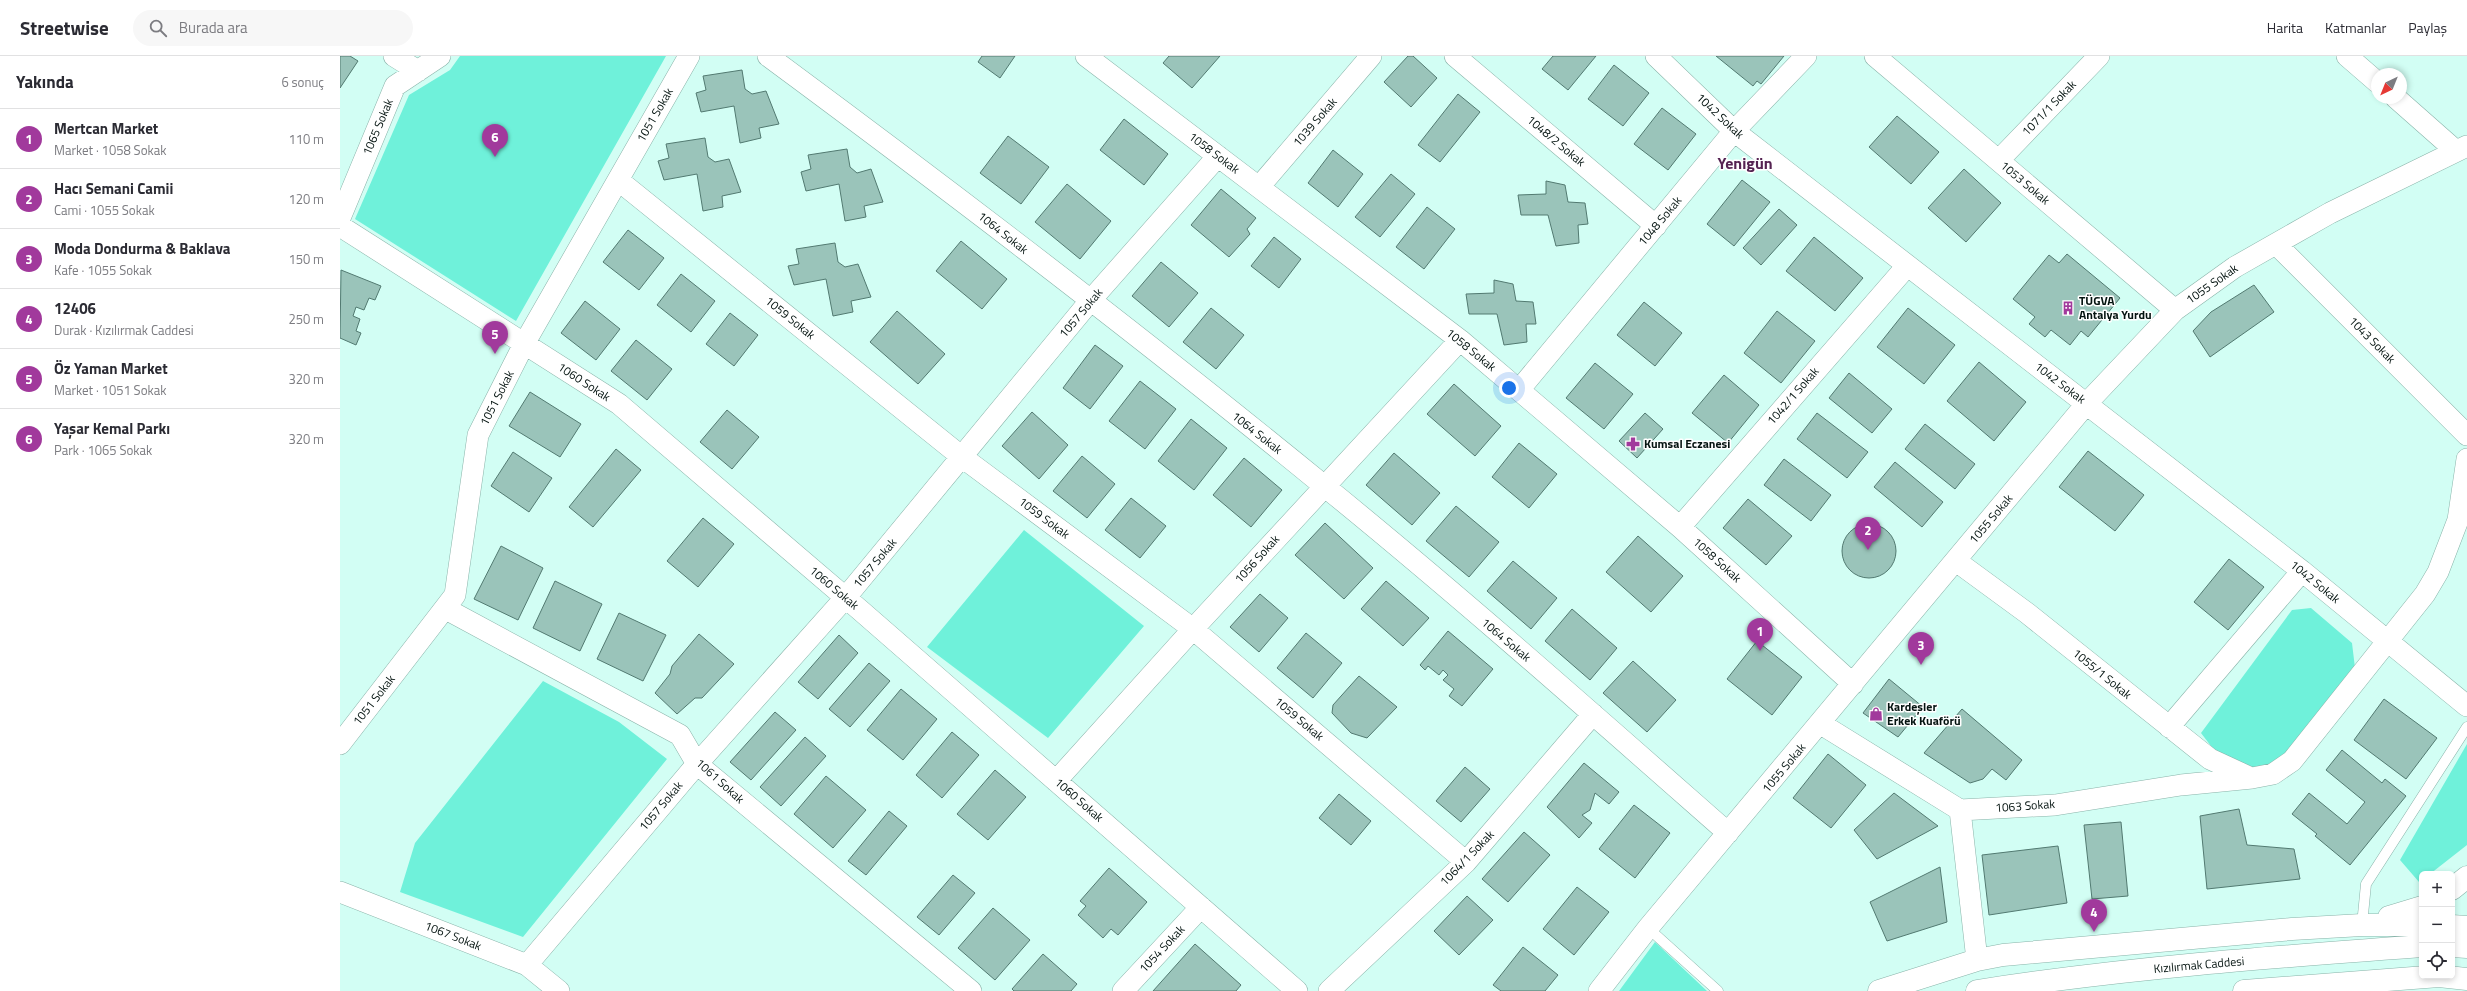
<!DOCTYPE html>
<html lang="tr">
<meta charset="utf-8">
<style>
:root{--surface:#fff;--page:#f7f7f7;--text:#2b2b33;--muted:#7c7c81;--line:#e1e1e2;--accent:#a1399c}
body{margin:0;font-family:"Titillium Web",sans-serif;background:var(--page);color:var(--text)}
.controls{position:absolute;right:12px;bottom:12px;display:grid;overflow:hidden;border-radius:6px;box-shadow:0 2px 6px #0003}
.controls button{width:36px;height:36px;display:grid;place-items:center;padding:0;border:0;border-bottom:1px solid var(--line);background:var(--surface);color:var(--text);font:20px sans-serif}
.compass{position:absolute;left:2031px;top:12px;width:36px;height:36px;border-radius:50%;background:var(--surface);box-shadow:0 2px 6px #0003;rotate:223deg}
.you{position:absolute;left:1169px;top:332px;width:14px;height:14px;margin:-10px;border:3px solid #fff;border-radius:50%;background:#1a73e8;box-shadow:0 0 0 6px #1a73e833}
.badge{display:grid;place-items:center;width:26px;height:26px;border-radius:50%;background:var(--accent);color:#fff;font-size:13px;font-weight:700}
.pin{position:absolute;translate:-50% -33px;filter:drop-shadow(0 1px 2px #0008)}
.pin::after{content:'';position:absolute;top:21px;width:14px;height:12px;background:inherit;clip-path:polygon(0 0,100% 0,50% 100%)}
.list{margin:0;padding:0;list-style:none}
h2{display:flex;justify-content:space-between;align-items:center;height:52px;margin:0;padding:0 16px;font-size:17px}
h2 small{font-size:13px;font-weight:400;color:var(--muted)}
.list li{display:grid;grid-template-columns:26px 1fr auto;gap:12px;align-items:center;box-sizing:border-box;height:60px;padding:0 16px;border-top:1px solid var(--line)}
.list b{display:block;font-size:15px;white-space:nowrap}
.list p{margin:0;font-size:13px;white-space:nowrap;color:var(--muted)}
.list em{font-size:13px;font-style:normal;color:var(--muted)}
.icon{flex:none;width:22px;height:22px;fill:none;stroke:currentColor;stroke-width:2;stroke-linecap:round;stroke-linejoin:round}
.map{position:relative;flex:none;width:2127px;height:935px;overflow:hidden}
header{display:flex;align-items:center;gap:24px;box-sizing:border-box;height:56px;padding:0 20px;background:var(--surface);border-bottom:1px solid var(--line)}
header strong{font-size:19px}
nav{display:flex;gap:22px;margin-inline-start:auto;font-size:14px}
.search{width:280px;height:36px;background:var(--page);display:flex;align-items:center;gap:10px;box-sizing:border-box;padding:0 14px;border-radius:22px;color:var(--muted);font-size:15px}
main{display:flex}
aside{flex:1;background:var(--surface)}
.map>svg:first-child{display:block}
</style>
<header>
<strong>Streetwise</strong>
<div class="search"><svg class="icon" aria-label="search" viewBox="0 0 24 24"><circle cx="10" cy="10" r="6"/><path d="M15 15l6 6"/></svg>Burada ara</div>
<nav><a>Harita</a><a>Katmanlar</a><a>Paylaş</a></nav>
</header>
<main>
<aside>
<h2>Yakında<small>6 sonuç</small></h2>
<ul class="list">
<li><span class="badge">1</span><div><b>Mertcan Market</b><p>Market · 1058 Sokak</p></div><em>110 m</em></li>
<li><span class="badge">2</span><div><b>Hacı Semani Camii</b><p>Cami · 1055 Sokak</p></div><em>120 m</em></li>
<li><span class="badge">3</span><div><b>Moda Dondurma &amp; Baklava</b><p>Kafe · 1055 Sokak</p></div><em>150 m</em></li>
<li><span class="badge">4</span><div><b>12406</b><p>Durak · Kızılırmak Caddesi</p></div><em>250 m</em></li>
<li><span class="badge">5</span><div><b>Öz Yaman Market</b><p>Market · 1051 Sokak</p></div><em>320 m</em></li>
<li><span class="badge">6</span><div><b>Yaşar Kemal Parkı</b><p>Park · 1065 Sokak</p></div><em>320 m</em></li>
</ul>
</aside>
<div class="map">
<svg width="2127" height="935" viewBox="0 0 2127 935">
<rect width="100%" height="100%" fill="#d2fef4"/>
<path fill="#6ff1da" d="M 120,0 L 326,0 L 176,265 L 15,163 L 69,39 L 110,14 Z
M 684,474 L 804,570 L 708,682 L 587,591 Z
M 1971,552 L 2012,587 L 2015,612 L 1942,703 L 1921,713 L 1898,708 L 1874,694 L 1861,677 L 1952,554 Z
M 203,625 L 279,666 L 327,703 L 183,881 L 60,836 L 75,787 Z
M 2127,688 L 2127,789 L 2090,818 L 2082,818 L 2082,824 L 2079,826 L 2060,804 Z
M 1315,886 L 1367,935 L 1279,935 Z"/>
<path fill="#9ac4ba" stroke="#527a71" d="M 0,0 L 10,0 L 18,5 L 0,32 Z
M 642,0 L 675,0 L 660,22 L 638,6 Z
M 829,0 L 880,0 L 852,32 L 823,7 Z
M 1068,0 L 1073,0 L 1097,22 L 1071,51 L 1044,26 Z
M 1213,0 L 1256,0 L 1228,34 L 1202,13 Z
M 1376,0 L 1444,0 L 1421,28 L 1417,25 L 1413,30 Z
M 1274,9 L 1309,37 L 1283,70 L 1248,43 Z
M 402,14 L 405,33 L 412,38 L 426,35 L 439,68 L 419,72 L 421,82 L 400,87 L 394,50 L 361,56 L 356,37 L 366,34 L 363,20 Z
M 1118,38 L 1140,56 L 1100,106 L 1078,89 Z
M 1322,52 L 1356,78 L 1328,114 L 1294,88 Z
M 1557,60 L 1599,96 L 1571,128 L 1529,91 Z
M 784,63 L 828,98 L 804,129 L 760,94 Z
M 668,80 L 709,111 L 681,148 L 640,117 Z
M 365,82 L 368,101 L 375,106 L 389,103 L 401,136 L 382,140 L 383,151 L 363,155 L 357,118 L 324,124 L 318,105 L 329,102 L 326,88 Z
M 507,93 L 510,111 L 517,117 L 531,113 L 543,146 L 524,150 L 526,161 L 505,165 L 499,128 L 466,135 L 461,116 L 471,113 L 468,99 Z
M 993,94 L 1023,118 L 998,151 L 968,127 Z
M 1624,113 L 1661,147 L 1626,186 L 1588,152 Z
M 1051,118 L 1075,138 L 1040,181 L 1015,161 Z
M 1402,124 L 1430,146 L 1394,190 L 1367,168 Z
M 1206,125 L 1225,129 L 1228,146 L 1245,147 L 1248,168 L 1238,169 L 1239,187 L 1216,190 L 1208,159 L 1181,159 L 1178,139 L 1206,138 Z
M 727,128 L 771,165 L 740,203 L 695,166 Z
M 881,133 L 916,162 L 907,173 L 910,178 L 889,201 L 851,169 Z
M 1087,151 L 1115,173 L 1084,213 L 1056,191 Z
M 1439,153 L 1457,169 L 1421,209 L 1403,192 Z
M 288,174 L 324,202 L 299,234 L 263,206 Z
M 934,181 L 961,203 L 939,232 L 911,210 Z
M 1474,181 L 1523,222 L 1495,255 L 1446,215 Z
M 621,185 L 667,223 L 642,253 L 596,215 Z
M 495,187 L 498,206 L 505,211 L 518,208 L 531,241 L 511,245 L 513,256 L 493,260 L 486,223 L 454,229 L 448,210 L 459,208 L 456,193 Z
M 1727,198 L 1780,242 L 1748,281 L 1741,275 L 1730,289 L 1711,274 L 1705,281 L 1689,268 L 1695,261 L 1673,243 L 1709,199 L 1719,207 Z
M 821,206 L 858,237 L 829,271 L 792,240 Z
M 1,214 L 41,230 L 35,244 L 29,242 L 24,254 L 16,251 L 13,260 L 20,263 L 16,275 L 21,277 L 16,289 L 0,282 Z
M 341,218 L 375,245 L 351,276 L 317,249 Z
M 1154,224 L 1173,228 L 1176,245 L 1193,246 L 1196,268 L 1186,268 L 1187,286 L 1164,289 L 1157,258 L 1129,258 L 1126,238 L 1154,237 Z
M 1914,229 L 1934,256 L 1870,301 L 1853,275 L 1871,256 Z
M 245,245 L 280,273 L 256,304 L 221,277 Z
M 1304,246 L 1342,277 L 1315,310 L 1277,279 Z
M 871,252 L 904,279 L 876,313 L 843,286 Z
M 1568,252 L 1615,289 L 1584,328 L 1537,291 Z
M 557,255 L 605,298 L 578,328 L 530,286 Z
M 1437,255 L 1475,285 L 1441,327 L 1404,297 Z
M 390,257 L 418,279 L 394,310 L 366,288 Z
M 296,284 L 332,313 L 307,344 L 271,315 Z
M 755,289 L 783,310 L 750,353 L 723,332 Z
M 1639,306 L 1686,346 L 1654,385 L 1607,345 Z
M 1255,307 L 1293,338 L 1264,373 L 1226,342 Z
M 1509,317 L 1552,353 L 1532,377 L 1489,342 Z
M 1384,319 L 1419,349 L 1388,387 L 1352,357 Z
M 800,325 L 836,353 L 805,393 L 769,365 Z
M 1114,328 L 1161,370 L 1135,400 L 1087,358 Z
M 190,336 L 241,368 L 220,401 L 169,370 Z
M 387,354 L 419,381 L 392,413 L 360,386 Z
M 692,356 L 728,389 L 699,423 L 662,390 Z
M 1305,357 L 1323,373 L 1297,402 L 1279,385 Z
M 1477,357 L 1528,396 L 1507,422 L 1457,383 Z
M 851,363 L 887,392 L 854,434 L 818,405 Z
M 1585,368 L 1635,408 L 1615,433 L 1565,393 Z
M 1179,387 L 1217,418 L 1189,452 L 1152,421 Z
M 276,393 L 301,414 L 253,471 L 229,451 Z
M 1748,395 L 1804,439 L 1775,475 L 1719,431 Z
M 173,396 L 212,422 L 189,456 L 151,430 Z
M 1054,397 L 1100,437 L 1072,469 L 1026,429 Z
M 742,400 L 775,428 L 747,462 L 713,435 Z
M 904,402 L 942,434 L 911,471 L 873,439 Z
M 1444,403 L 1491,439 L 1471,465 L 1424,429 Z
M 1555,406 L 1603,446 L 1582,471 L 1534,431 Z
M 791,442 L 826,470 L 800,502 L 765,474 Z
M 1408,443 L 1452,480 L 1426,509 L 1383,472 Z
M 1116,450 L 1159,486 L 1129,521 L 1086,485 Z
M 363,462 L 394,488 L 358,531 L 327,505 Z
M 985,467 L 1033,512 L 1004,543 L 955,499 Z
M1502 495a27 27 0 1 1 54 0a27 27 0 1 1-54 0Z
M 1298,480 L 1343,520 L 1311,556 L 1266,516 Z
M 161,490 L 203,512 L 178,564 L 134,543 Z
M 1889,503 L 1924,531 L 1888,574 L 1854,546 Z
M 1173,505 L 1217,542 L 1191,573 L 1147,535 Z
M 215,525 L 262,548 L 240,595 L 193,572 Z
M 1046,525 L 1089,562 L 1063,590 L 1021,553 Z
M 920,538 L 948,562 L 919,596 L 890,571 Z
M 1232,553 L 1277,592 L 1250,624 L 1205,585 Z
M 279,557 L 326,579 L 303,625 L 257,603 Z
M 1108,575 L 1153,613 L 1122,650 L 1109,640 L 1114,633 L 1103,624 L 1108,619 L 1103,614 L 1099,619 L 1088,610 L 1085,614 L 1080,609 Z
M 966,577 L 1002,607 L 973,642 L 937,612 Z
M 359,578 L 394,608 L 362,642 L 355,642 L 337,658 L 315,637 L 330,618 L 332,610 Z
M 499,579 L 518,597 L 478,643 L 458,626 Z
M 1417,585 L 1462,621 L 1432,659 L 1387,623 Z
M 1293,605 L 1336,644 L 1307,676 L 1263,637 Z
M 529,607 L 550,625 L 510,671 L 489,653 Z
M 1019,620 L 1057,651 L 1027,682 L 1011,677 L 992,657 L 993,649 Z
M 1549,623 L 1583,651 L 1558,681 L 1523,657 Z
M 561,633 L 597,663 L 563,704 L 527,674 Z
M 2044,643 L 2097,682 L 2066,723 L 2014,684 Z
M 1622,653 L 1682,704 L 1666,724 L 1652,713 L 1643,723 L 1630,727 L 1584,697 Z
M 435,656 L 456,674 L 411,724 L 390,706 Z
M 612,676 L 639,699 L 602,742 L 576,719 Z
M 465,681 L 486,700 L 441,750 L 420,731 Z
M 2002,694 L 2042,727 L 2045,723 L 2066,740 L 2010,809 L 1975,780 L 1977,778 L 1952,758 L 1969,737 L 2007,768 L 2025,746 L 1986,714 Z
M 1488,698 L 1526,729 L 1491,772 L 1453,742 Z
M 1244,707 L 1279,736 L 1269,748 L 1255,737 L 1250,754 L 1242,759 L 1252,767 L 1239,782 L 1207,751 Z
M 1125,711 L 1150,733 L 1121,766 L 1096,745 Z
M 655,714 L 686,741 L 648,784 L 617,758 Z
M 486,720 L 526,754 L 493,792 L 454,758 Z
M 1554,737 L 1598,770 L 1537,803 L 1514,774 Z
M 999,738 L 1031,765 L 1011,789 L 979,762 Z
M 1294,749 L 1330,777 L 1295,822 L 1259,793 Z
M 1899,753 L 1907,789 L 1954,793 L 1960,823 L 1867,833 L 1860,760 Z
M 549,755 L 567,770 L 526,819 L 508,805 Z
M 1781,766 L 1788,840 L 1752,843 L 1744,769 Z
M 1184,776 L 1210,799 L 1168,846 L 1142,823 Z
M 1718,790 L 1727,847 L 1649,859 L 1642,799 Z
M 1600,811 L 1607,866 L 1547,885 L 1530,846 Z
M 769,812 L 807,846 L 778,879 L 771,873 L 763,882 L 738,859 L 746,850 L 740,845 Z
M 613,819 L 635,837 L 599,879 L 577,861 Z
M 1237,831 L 1269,856 L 1234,899 L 1203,873 Z
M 1127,840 L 1153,864 L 1119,899 L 1094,875 Z
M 653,852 L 690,884 L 655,924 L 618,892 Z
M 855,888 L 901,929 L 896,935 L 813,935 Z
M 1183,891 L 1218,919 L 1205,935 L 1161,935 L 1153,929 Z
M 703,898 L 737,928 L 731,935 L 674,935 L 672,933 Z"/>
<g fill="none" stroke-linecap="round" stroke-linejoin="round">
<g stroke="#89b3a9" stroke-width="11">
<path id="service" d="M 2022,869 L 2026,828 L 2127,671
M 1308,872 L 1378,935"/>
</g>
<g stroke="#89b3a9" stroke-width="22">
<path id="minor" d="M 54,0 L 78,15
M 428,0 C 616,139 802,281 983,429 C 1121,541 1255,660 1388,777
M 746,0 L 1120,284 L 1340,471 L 1513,628
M 1115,0 L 1316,170
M 1316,0 L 1394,75 L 1962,515 L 2127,650
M 1535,0 L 1835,254
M 2007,0 L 2037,26
M 2056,42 L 2116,95
M 1659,104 L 1759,0
M 278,124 L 622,401 L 853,573 L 1126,806
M 919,131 L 1031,0
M 0,162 L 55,30 L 100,0
M 0,170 L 279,348 L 520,554 L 957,935
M 1937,189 L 2127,379
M 1179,334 L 1394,75 L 1466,0
M 1340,471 L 1567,210
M 1616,505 L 1687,557 L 1870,703 L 1911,722
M 106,553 L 340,679 L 357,708 L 631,935
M 1481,668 L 1620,754 L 1715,749 L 1841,729 L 1912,722 L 1933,718 L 1952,705 L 2085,538 L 2098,516 L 2118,464 L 2127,403
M 1829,671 L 1962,515
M 0,688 L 115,539 L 138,379 L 184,288 L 349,0
M 716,725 L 853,573 L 1120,284
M 1620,754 L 1637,904
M 0,836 L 187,909 L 219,935
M 187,909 L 357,708 L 506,541 L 750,245 L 878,100
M 783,935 L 861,851
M 989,935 L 1126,806 L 1253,658
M 1259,935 L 1308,872 L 1747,347 L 1835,254 L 1895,211 L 1990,157 L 2127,90"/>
</g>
<g stroke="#89b3a9" stroke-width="23">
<path id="primary" d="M 2112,833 L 2127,821
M 2049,861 L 2082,851
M 2112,870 L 2127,871
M 2112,890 L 2127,891
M 1539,935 L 1637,904 L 1663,899 L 1952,873 L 2022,869 L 2082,869
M 1637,935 C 1784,912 1933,901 2082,890
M 1904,935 L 2099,920 L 2127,923"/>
</g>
<use href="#service" stroke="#fff" stroke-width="10"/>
<use href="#minor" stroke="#fff" stroke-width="21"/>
<use href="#primary" stroke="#fff" stroke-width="22"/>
</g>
<defs>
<g id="building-bare" transform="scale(1.08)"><path d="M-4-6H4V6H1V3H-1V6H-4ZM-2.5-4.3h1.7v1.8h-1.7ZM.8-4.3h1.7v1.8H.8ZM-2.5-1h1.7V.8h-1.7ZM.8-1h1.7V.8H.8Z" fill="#a1399c" stroke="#fff" stroke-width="2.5" paint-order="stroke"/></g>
<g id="pharmacy-bare" transform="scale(1.08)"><path d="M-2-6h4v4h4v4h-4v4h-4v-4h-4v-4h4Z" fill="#a1399c" stroke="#fff" stroke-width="2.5" paint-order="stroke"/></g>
<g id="shop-bare" transform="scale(1.08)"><path d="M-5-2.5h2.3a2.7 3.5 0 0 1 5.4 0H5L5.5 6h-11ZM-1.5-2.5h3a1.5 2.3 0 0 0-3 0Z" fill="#a1399c" stroke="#fff" stroke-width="2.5" paint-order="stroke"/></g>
</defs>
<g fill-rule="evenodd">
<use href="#building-bare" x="1728" y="252"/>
<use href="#pharmacy-bare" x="1293" y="388"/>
<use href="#shop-bare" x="1536" y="658"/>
</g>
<g text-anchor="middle" stroke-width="3" stroke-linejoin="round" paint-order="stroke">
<g font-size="12" fill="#051411" stroke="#fff">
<text transform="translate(1709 52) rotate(-46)" y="4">1071/1 Sokak</text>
<text transform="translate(315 59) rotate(-60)" y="4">1051 Sokak</text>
<text transform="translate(1380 60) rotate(43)" y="4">1042 Sokak</text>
<text transform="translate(975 66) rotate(-49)" y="4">1039 Sokak</text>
<text transform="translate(38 71) rotate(-67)" y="4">1065 Sokak</text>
<text transform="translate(1216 85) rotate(40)" y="4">1048/2 Sokak</text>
<text transform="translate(874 97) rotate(37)" y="4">1058 Sokak</text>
<text transform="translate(1685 127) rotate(40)" y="4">1053 Sokak</text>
<text transform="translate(1320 165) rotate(-50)" y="4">1048 Sokak</text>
<text transform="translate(663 177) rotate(38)" y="4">1064 Sokak</text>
<text transform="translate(1872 228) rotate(-35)" y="4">1055 Sokak</text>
<text transform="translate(741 257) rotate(-50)" y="4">1057 Sokak</text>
<text transform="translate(450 262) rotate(39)" y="4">1059 Sokak</text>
<text transform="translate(2032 284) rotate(45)" y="4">1043 Sokak</text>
<text transform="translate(1131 294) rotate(39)" y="4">1058 Sokak</text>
<text transform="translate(244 326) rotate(33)" y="4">1060 Sokak</text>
<text transform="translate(1720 327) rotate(37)" y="4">1042 Sokak</text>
<text transform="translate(1453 340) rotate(-49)" y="4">1042/1 Sokak</text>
<text transform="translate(157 342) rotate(-63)" y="4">1051 Sokak</text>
<text transform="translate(917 377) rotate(38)" y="4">1064 Sokak</text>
<text transform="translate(704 462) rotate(37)" y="4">1059 Sokak</text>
<text transform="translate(1651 463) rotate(-50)" y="4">1055 Sokak</text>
<text transform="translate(917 503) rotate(-48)" y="4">1056 Sokak</text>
<text transform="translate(1377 504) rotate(42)" y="4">1058 Sokak</text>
<text transform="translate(535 507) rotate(-50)" y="4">1057 Sokak</text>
<text transform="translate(1975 526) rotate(39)" y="4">1042 Sokak</text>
<text transform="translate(494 532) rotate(40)" y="4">1060 Sokak</text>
<text transform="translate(1166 584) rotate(40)" y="4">1064 Sokak</text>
<text transform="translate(1762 618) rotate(39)" y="4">1055/1 Sokak</text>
<text transform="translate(34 644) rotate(-52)" y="4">1051 Sokak</text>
<text transform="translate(959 663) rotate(40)" y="4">1059 Sokak</text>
<text transform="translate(1444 712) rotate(-50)" y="4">1055 Sokak</text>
<text transform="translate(380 725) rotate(42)" y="4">1061 Sokak</text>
<text transform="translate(739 744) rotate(41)" y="4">1060 Sokak</text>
<text transform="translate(321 750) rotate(-50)" y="4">1057 Sokak</text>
<text transform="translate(1685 750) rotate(-4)" y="4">1063 Sokak</text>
<text transform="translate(1127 802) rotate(-46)" y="4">1064/1 Sokak</text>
<text transform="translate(113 880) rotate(21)" y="4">1067 Sokak</text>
<text transform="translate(822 893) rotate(-47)" y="4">1054 Sokak</text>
<text transform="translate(1859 909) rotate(-5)" y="4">Kızılırmak Caddesi</text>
</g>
<g font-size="12" font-weight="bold" fill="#051411" stroke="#fff" text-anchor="start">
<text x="1739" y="249">TÜGVA<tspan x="1739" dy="14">Antalya Yurdu</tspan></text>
<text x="1304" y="392">Kumsal Eczanesi</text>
<text x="1547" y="655">Kardeşler<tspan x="1547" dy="14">Erkek Kuaförü</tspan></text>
</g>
<g font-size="16" font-weight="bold" fill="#552352" stroke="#fff">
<text x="1405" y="113">Yenigün</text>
</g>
</g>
</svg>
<div class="controls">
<button>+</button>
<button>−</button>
<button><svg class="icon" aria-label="locate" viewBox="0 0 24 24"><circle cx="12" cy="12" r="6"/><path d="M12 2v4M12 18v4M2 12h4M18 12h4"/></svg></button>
</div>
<svg class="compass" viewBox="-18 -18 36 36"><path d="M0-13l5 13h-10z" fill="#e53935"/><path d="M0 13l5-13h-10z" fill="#7c7c81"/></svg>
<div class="you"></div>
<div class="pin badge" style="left:1420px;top:595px">1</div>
<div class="pin badge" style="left:1528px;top:494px">2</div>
<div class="pin badge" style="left:1581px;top:609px">3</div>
<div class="pin badge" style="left:1754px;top:876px">4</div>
<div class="pin badge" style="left:155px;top:298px">5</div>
<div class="pin badge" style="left:155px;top:101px">6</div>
</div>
</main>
